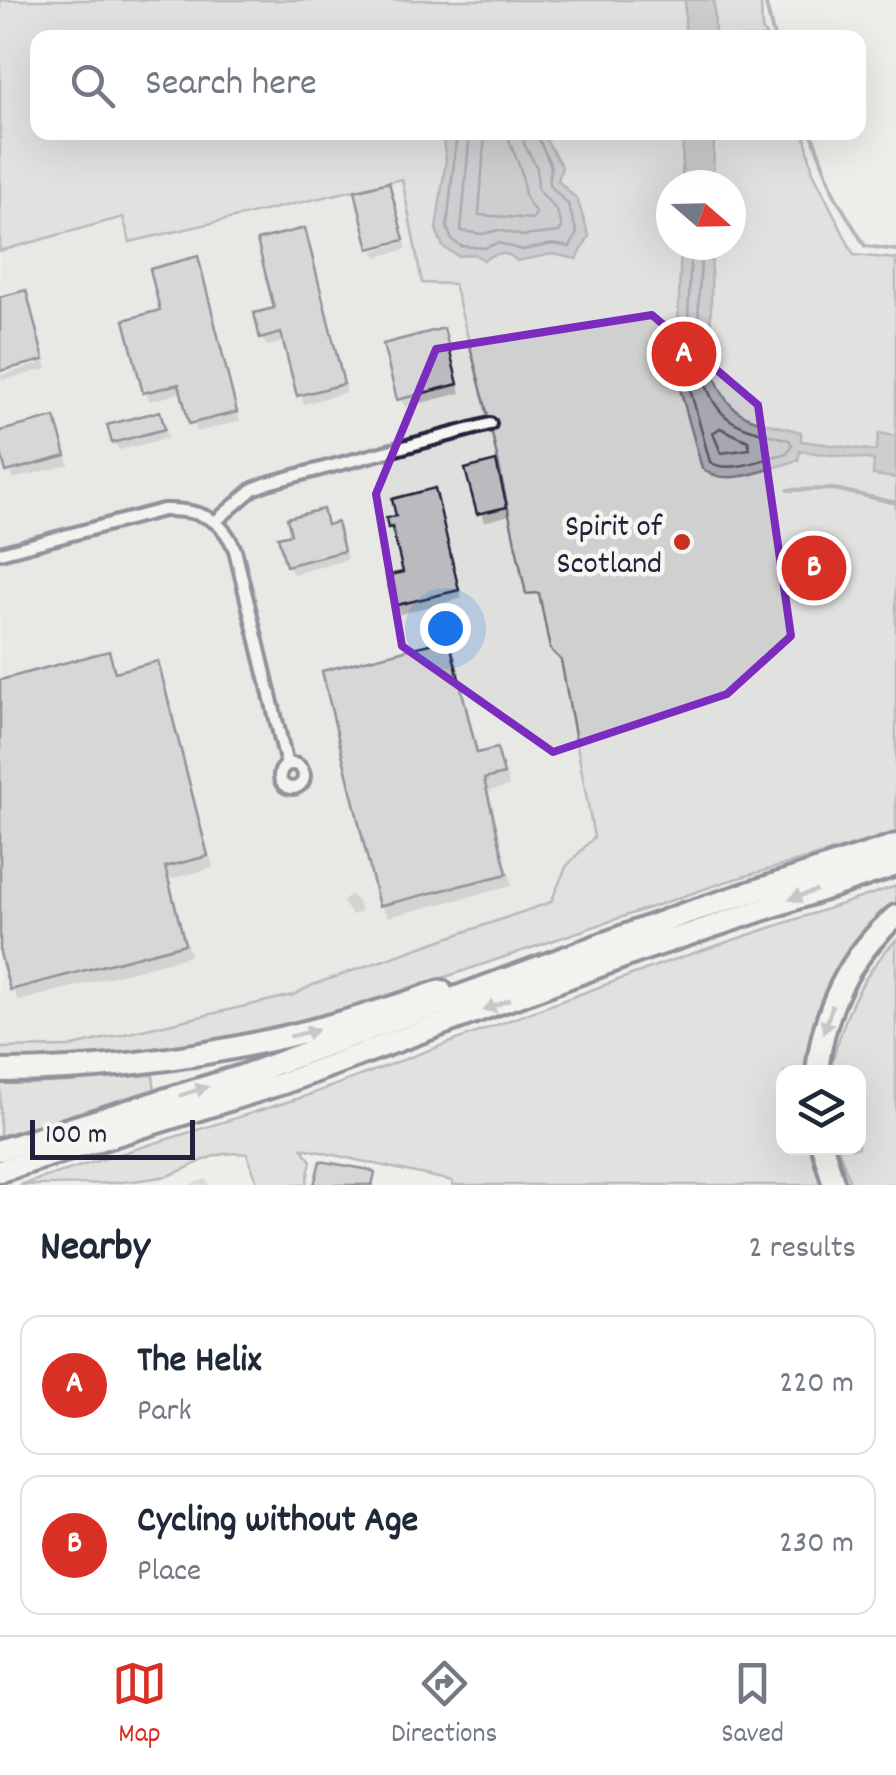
<!DOCTYPE html>
<style>
:root{--surface:#fff;--page:#f6f6f7;--text:#1f2937;--muted:#747a83;--line:#e0e1e3;--accent:#d93025}
body{margin:0;font-family:Dekko,sans-serif;background:var(--page);color:var(--text)}
.controls{position:absolute;right:30px;bottom:30px;display:grid;overflow:hidden;border-radius:20px;box-shadow:0 10px 40px #0002}
.controls button{width:90px;height:90px;display:grid;place-items:center;padding:0;border:0;border-bottom:2px solid var(--line);background:var(--surface);color:var(--text);font:50px sans-serif}
.compass{position:absolute;left:656px;top:170px;width:90px;height:90px;border-radius:50%;background:var(--surface);box-shadow:0 10px 40px #0002;rotate:110deg}
.scale{position:absolute;left:30px;bottom:25px;width:165px;box-sizing:border-box;padding-left:10px;border:5px solid #22223b;border-top:0;font-size:28px;line-height:35px;white-space:nowrap;color:#22223b;-webkit-text-stroke:8px #f6f6f2;paint-order:stroke}
.you{position:absolute;left:445px;top:628px;width:35px;height:35px;margin:-25px;border:8px solid #fff;border-radius:50%;background:#1a73e8;box-shadow:0 0 0 15px #1a73e833}
.badge{display:grid;place-items:center;width:65px;height:65px;border-radius:50%;background:var(--accent);color:#fff;font-size:32px;font-weight:700}
.pin{position:absolute;translate:-50% -50%;border:5px solid #fff;box-shadow:0 2px 10px #0006}
.list{margin:0;padding:0;list-style:none}
h2{display:flex;justify-content:space-between;align-items:center;height:130px;margin:0;padding:0 40px;font-size:42px}
h2 small{font-size:32px;font-weight:400;color:var(--muted)}
.list li{display:grid;grid-template-columns:65px 1fr auto;gap:30px;align-items:center;box-sizing:border-box;height:140px;margin:0 20px 20px;padding:0 20px;border:2px solid var(--line);border-radius:20px}
.list b{display:block;font-size:38px;white-space:nowrap}
.list p{margin:0;font-size:32px;white-space:nowrap;color:var(--muted)}
.list em{font-size:32px;font-style:normal;color:var(--muted)}
.icon{flex:none;width:55px;height:55px;fill:none;stroke:currentColor;stroke-width:2;stroke-linecap:round;stroke-linejoin:round}
.map{position:relative;flex:none;width:896px;height:1185px;overflow:hidden}
.search{position:absolute;background:var(--surface);box-shadow:0 10px 40px #0002;left:30px;right:30px;top:30px;height:110px;display:flex;align-items:center;gap:25px;box-sizing:border-box;padding:0 35px;border-radius:20px;color:var(--muted);font-size:38px}
.sheet{height:450px;background:var(--surface)}
nav{display:flex;justify-content:space-around;align-items:center;box-sizing:border-box;height:140px;border-top:2px solid var(--line);background:var(--surface);font-size:28px;color:var(--muted)}
nav a{display:grid;justify-items:center;gap:5px}
nav .on{color:var(--accent)}
.map>svg:first-child{display:block}
</style>
<div class="map">
<svg width="896" height="1185" viewBox="0 0 896 1185">
<rect width="100%" height="100%" fill="#eeeeeb"/>
<filter id="ink" filterUnits="userSpaceOnUse"><feTurbulence type="fractalNoise" baseFrequency=".01" numOctaves="2"/><feDisplacementMap in="SourceGraphic" scale="20" xChannelSelector="R" yChannelSelector="G"/><feConvolveMatrix kernelMatrix="1 2 1 2 8 2 1 2 1" color-interpolation-filters="sRGB"/></filter>
<g filter="url(#ink)">
<path fill="#dfdfde" d="M 402,178 L 422,282 L 454,284 L 490,424 L 526,593 L 539,593 L 550,649 L 561,660 L 594,838 L 566,867 L 551,902 L 315,984 L 293,995 L 69,1047 L 0,1048 L 0,251 L 124,217 L 131,242 Z"/>
<path fill="#d0d0d1" stroke="#797986" stroke-width="2.5" fill-rule="evenodd" d="M 0,0 L 761,0 L 762,29 L 767,37 L 38,38 L 38,132 L 804,133 L 813,172 L 854,255 L 896,259 L 896,833 L 728,881 L 340,1013 L 192,1048 L 87,1063 L 0,1065 L 0,1048 L 69,1047 L 293,995 L 315,984 L 551,902 L 566,867 L 594,837 L 561,660 L 550,649 L 539,593 L 526,594 L 490,424 L 454,284 L 422,283 L 402,179 L 130,242 L 123,217 L 0,251 ZM 671,185 L 731,185 L 731,245 L 671,245 Z
M 896,886 L 896,906 C 840,946 816,1007 806,1072 L 784,1072 L 784,1148 L 812,1148 L 822,1185 L 453,1185 L 452,1181 L 302,1148 L 311,1161 L 306,1185 L 258,1185 L 247,1154 C 208,1150 201,1165 167,1176 C 120,1185 68,1185 20,1185 L 303,1097 L 661,964 Z
M 896,940 L 896,1185 L 851,1185 L 838,1148 L 858,1148 L 858,1072 L 832,1072 L 832,1063 C 845,1014 860,976 896,940 Z
M 153,1075 L 155,1091 L 0,1136 L 0,1084 Z"/>
<path fill="#a7a7af" stroke="#727281" stroke-width="2.5" d="M 685,0 L 714,0 L 715,37 L 685,37 Z
M 450,133 L 542,133 L 562,167 L 558,181 L 577,199 L 589,236 L 577,259 L 553,254 L 517,261 C 507,250 495,253 484,260 L 474,254 L 458,256 L 443,247 L 436,229 L 446,160 L 443,141 Z
M 683,133 L 714,133 L 713,185 L 682,185 Z
M 681,245 L 712,245 L 710,359 C 724,420 748,418 801,432 L 801,441 L 876,451 L 879,433 L 896,436 L 896,478 L 873,475 L 874,460 L 800,451 L 798,460 C 773,467 723,490 702,468 L 676,374 Z"/>
<path fill="#0003" d="M 304,231 L 309,239 L 347,392 L 304,404 L 285,342 L 267,346 L 262,338 L 277,310 Z
M 405,242 L 407,249 L 377,257 L 373,251 Z
M 197,259 L 201,268 L 240,421 L 197,432 L 184,392 L 150,401 L 145,392 Z
M 25,293 L 44,357 L 0,369 L 0,300 Z
M 443,331 L 461,393 L 405,407 L 400,399 Z
M 45,362 L 47,369 L 2,380 L 0,376 Z
M 159,414 L 168,438 L 119,450 L 114,442 Z
M 54,420 L 69,465 L 13,479 L 0,433 Z
M 494,464 L 510,515 L 484,522 L 468,470 Z
M 433,491 L 438,500 L 462,598 L 400,614 L 395,605 L 406,574 L 390,527 Z
M 322,512 L 328,527 L 336,525 L 341,534 L 347,560 L 293,574 L 288,565 L 294,536 Z
M 448,642 L 455,654 L 479,755 L 496,751 L 503,763 L 509,786 L 489,791 L 512,886 L 388,917 L 381,905 Z
M 108,654 L 117,674 L 156,663 L 163,675 L 213,868 L 170,879 L 190,956 L 19,1001 L 12,989 L 0,943 L 0,682 Z
M 350,894 L 358,901 L 361,912 L 352,915 L 343,902 Z
M 206,1179 L 210,1185 L 189,1185 Z"/>
<g fill="none" stroke-linecap="round" stroke-linejoin="round">
<path stroke="#575769" stroke-width="2.5" d="M 457,132 L 447,227 L 452,240 L 461,246 L 484,248 L 498,243 L 523,250 L 553,244 L 570,247 L 577,233 L 568,204 L 549,185 L 551,167 L 536,132
M 470,132 L 461,231 L 483,234 L 498,230 L 523,236 L 559,232 L 562,227 L 557,211 L 538,189 L 537,168 L 524,144 L 523,132
M 485,132 L 479,215 L 533,219 L 536,213 C 518,191 527,186 519,165 C 515,153 509,146 508,132
M 691,245 L 686,374 L 710,462 C 729,475 766,458 787,453 L 792,445 L 789,440 C 770,434 746,431 729,419 C 686,388 700,292 702,245
M 720,428 L 748,441 L 750,449 L 721,453 L 713,433 Z"/>
<path stroke="#727281" stroke-width="4" d="M 765,0 L 774,38
M 811,132 L 835,196 L 865,246 L 896,250
M 788,490 L 835,489 L 896,503"/>
</g>
<path fill="#bbbbbf" stroke="#22223b" stroke-width="2.5" d="M 389,182 L 404,240 L 369,249 L 355,191 Z
M 305,228 L 344,384 L 297,396 L 281,333 L 260,339 L 254,313 L 274,308 L 257,240 Z
M 198,256 L 237,412 L 189,424 L 179,384 L 143,393 L 124,320 L 160,310 L 150,269 Z
M 26,290 L 44,360 L 0,371 L 0,297 Z
M 444,328 L 458,384 L 397,400 L 383,344 Z
M 160,411 L 165,429 L 112,443 L 107,425 Z
M 55,417 L 66,456 L 6,472 L 0,449 L 0,431 Z
M 496,461 L 507,507 L 477,514 L 465,469 Z
M 435,488 L 459,590 L 393,606 L 386,576 L 403,572 L 392,527 L 388,528 L 386,518 L 396,516 L 392,499 Z
M 323,509 L 327,525 L 337,522 L 344,551 L 286,566 L 278,537 L 291,534 L 287,518 Z
M 449,639 L 477,753 L 497,748 L 504,774 L 484,779 L 507,874 L 379,906 L 322,671 Z
M 109,651 L 115,672 L 158,661 L 208,856 L 165,867 L 185,944 L 10,990 L 0,953 L 0,680 Z
M 320,1161 L 370,1170 L 375,1173 L 372,1185 L 314,1185 Z"/>
<g fill="none" stroke-linecap="round" stroke-linejoin="round">
<g stroke="#22223b" stroke-width="18">
<path id="street" d="M 216,521 L 253,489 L 268,483 L 490,424
M 0,553 L 163,510 C 197,509 222,517 235,550 L 287,765
M280 776a12 12 0 1 1 24 0a12 12 0 1 1-24 0Z"/>
</g>
<g stroke="#22223b" stroke-width="28">
<path id="highway" d="M 0,1071 C 151,1071 299,1041 441,991
M 817,1072 C 823,1011 849,956 896,916
M 823,1148 L 834,1185
M 0,1150 L 242,1076 L 684,914 L 896,845
M 0,1171 L 283,1083 L 642,950 L 896,865"/>
</g>
<use href="#street" stroke="#f6f6f2" stroke-width="10"/>
<use href="#highway" stroke="#f6f6f2" stroke-width="20"/>
</g>
<defs><path id="oneway-solid" d="M-6-.8H1V-3.2L6.5 0L1 3.2V.8H-6Z" transform="scale(2.5)"/></defs>
<g fill="#9797a0">
<use href="#oneway-solid" transform="translate(803 895) rotate(162)"/>
<use href="#oneway-solid" transform="translate(497 1005) rotate(158)"/>
<use href="#oneway-solid" transform="translate(828 1019) rotate(108)"/>
<use href="#oneway-solid" transform="translate(304 1033) rotate(-14)"/>
<use href="#oneway-solid" transform="translate(194 1091) rotate(-18)"/>
</g>
</g>
<path d="M0 0H896V1185H0ZM 652,315 L 758,405 L 791,636 L 727,694 L 553,752 L 402,646 L 376,494 L 436,349 Z" fill="#eeeeeb" fill-opacity=".55" fill-rule="evenodd"/>
<path fill="none" stroke="#7b2cbf" stroke-width="8" stroke-linejoin="round" d="M 652,315 L 758,405 L 791,636 L 727,694 L 553,752 L 402,646 L 376,494 L 436,349 Z"/>
<circle fill="#c8321e" stroke="#f6f6f2" stroke-width="4" cx="682" cy="542" r="10"/>
<g text-anchor="middle" stroke-width="9" stroke-linejoin="round" paint-order="stroke">
<g font-size="32" fill="#22223b" stroke="#f6f6f2" text-anchor="end">
<text x="662" y="535">Spirit of<tspan x="662" dy="37">Scotland</tspan></text>
</g>
</g>
</svg>
<div class="controls">
<button><svg class="icon" aria-label="layers" viewBox="0 0 24 24"><path d="M12 4l9 5-9 5-9-5zM3 14l9 5 9-5"/></svg></button>
</div>
<svg class="compass" viewBox="-18 -18 36 36"><path d="M0-13l5 13h-10z" fill="#e53935"/><path d="M0 13l5-13h-10z" fill="#747a83"/></svg>
<div class="scale">100 m</div>
<div class="you"></div>
<div class="pin badge" style="left:684px;top:354px">A</div>
<div class="pin badge" style="left:814px;top:568px">B</div>
<div class="search"><svg class="icon" aria-label="search" viewBox="0 0 24 24"><circle cx="10" cy="10" r="6"/><path d="M15 15l6 6"/></svg>Search here</div>
</div>
<section class="sheet">
<h2>Nearby<small>2 results</small></h2>
<ul class="list">
<li><span class="badge">A</span><div><b>The Helix</b><p>Park</p></div><em>220 m</em></li>
<li><span class="badge">B</span><div><b>Cycling without Age</b><p>Place</p></div><em>230 m</em></li>
</ul>
</section>
<nav>
<a class="on"><svg class="icon" aria-label="map" viewBox="0 0 24 24"><path d="M3 6l6-2 6 2 6-2v14l-6 2-6-2-6 2zM9 4v14M15 6v14"/></svg>Map</a>
<a><svg class="icon" aria-label="directions" viewBox="0 0 24 24"><path d="M12 3l9 9-9 9-9-9zM9 14v-3h6M13 9l2 2-2 2"/></svg>Directions</a>
<a><svg class="icon" aria-label="saved" viewBox="0 0 24 24"><path d="M7 4h10v16l-5-4-5 4z"/></svg>Saved</a>
</nav>
